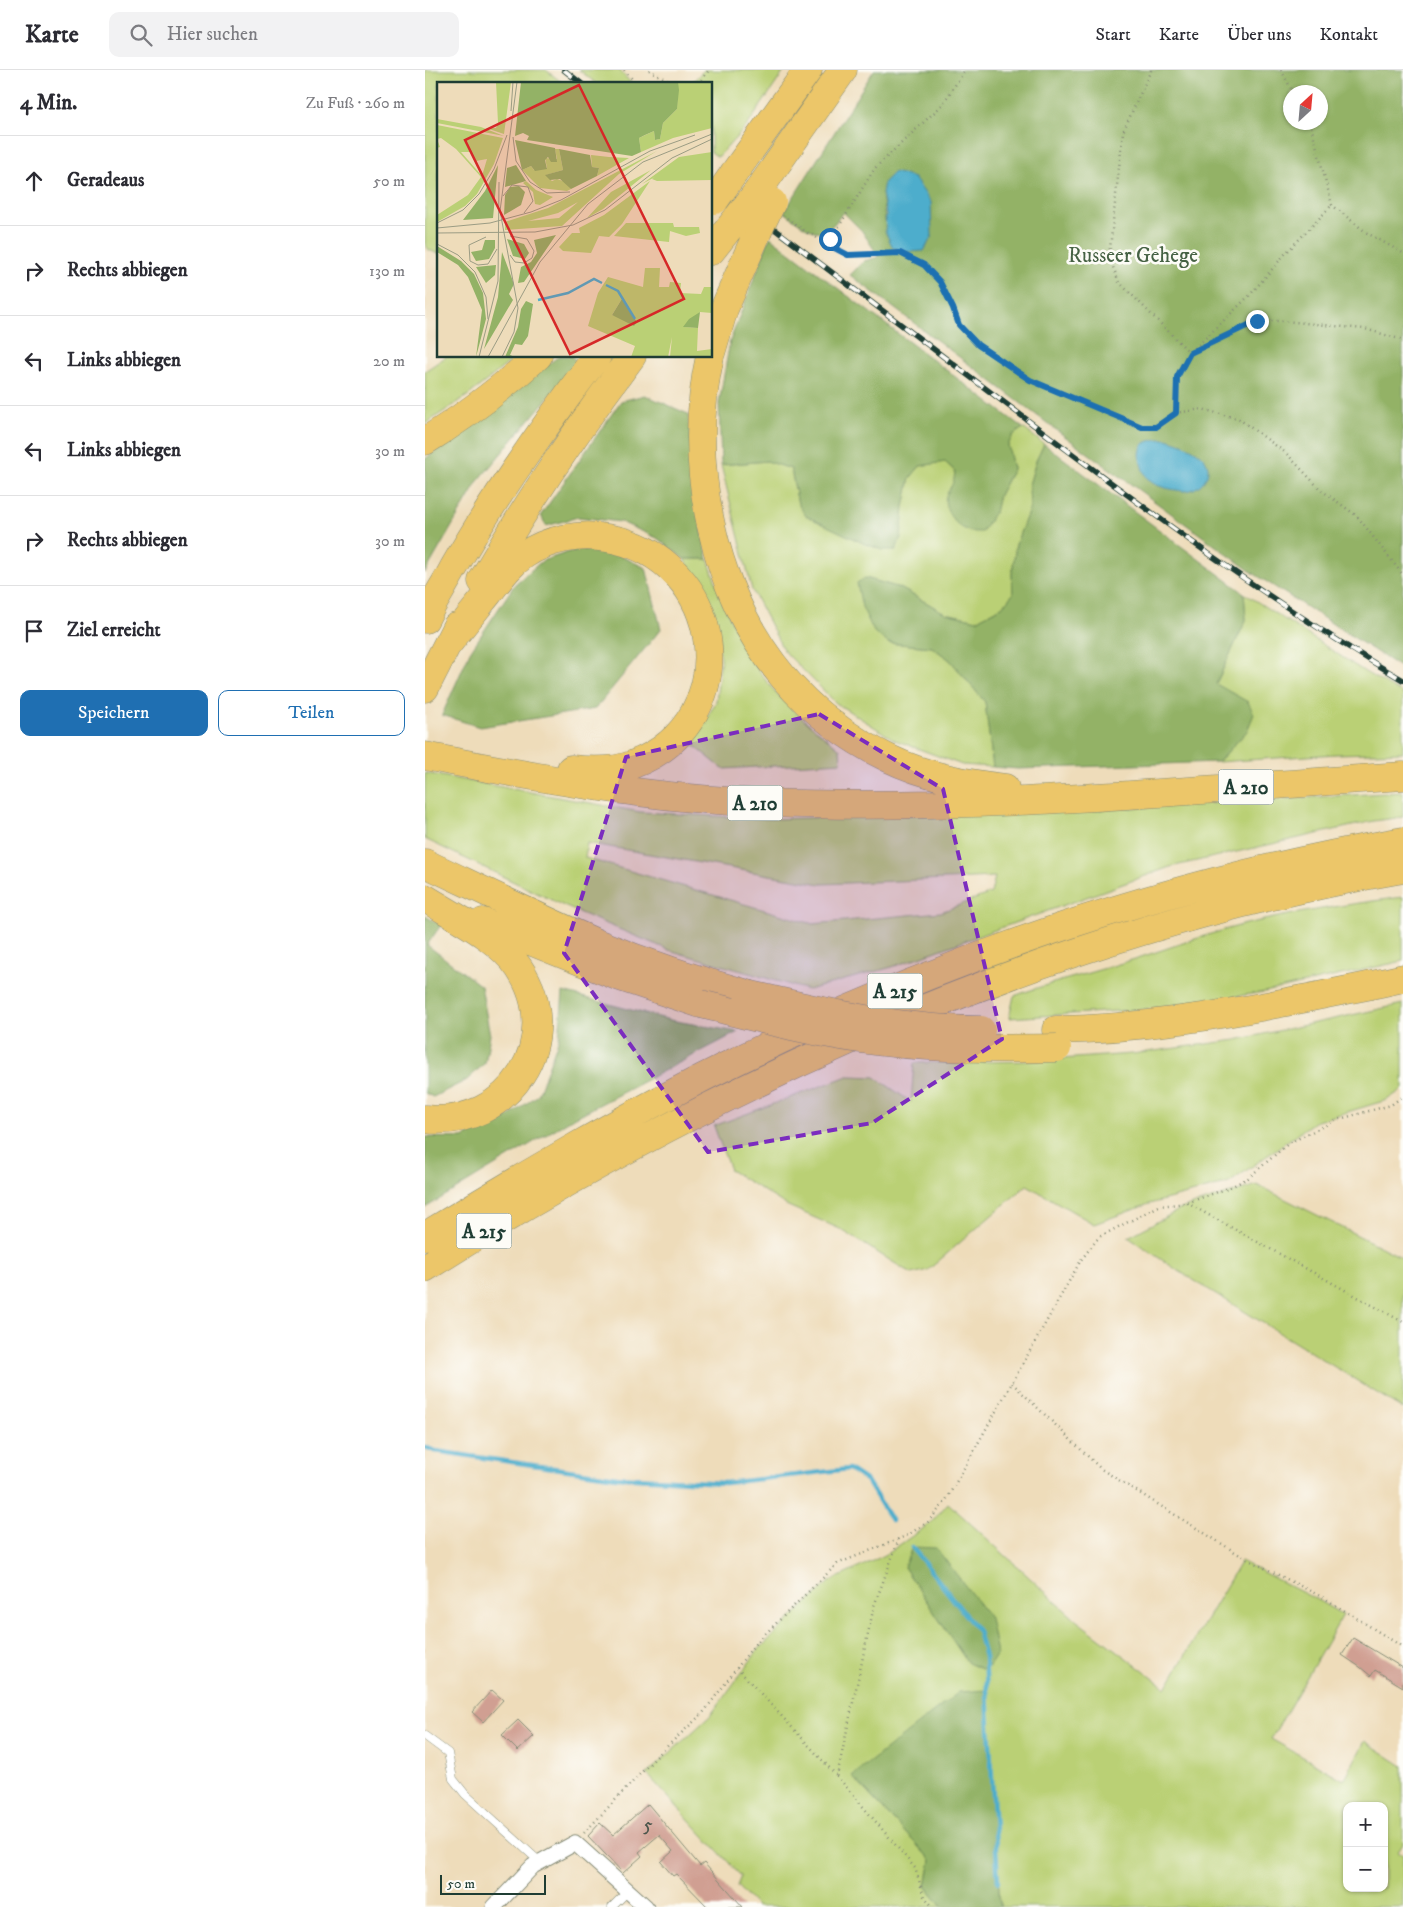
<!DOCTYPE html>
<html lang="de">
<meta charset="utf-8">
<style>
:root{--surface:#fff;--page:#f2f2f3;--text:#2b2b33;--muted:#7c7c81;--line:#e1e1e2;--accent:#1f6fb2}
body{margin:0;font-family:"IM FELL DW Pica",serif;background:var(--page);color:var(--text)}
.controls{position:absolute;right:15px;bottom:15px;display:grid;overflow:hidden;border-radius:10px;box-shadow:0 1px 4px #0004}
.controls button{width:45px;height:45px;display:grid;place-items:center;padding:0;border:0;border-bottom:1px solid var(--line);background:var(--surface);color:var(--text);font:25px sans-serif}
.compass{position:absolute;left:858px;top:15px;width:45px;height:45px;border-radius:50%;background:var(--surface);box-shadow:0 1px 4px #0004;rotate:26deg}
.scale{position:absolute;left:15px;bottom:12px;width:106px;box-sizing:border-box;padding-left:5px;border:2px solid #1f3d34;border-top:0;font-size:14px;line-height:18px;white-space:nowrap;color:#1f3d34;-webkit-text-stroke:4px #fdfcf7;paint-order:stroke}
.stop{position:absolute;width:15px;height:15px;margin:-11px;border:4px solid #1f6fb2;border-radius:50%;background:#fff}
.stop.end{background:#1f6fb2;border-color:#fff;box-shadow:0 1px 5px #0008}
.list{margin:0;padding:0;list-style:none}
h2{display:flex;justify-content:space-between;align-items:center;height:65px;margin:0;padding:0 20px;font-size:21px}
h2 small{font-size:16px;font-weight:400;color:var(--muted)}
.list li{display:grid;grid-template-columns:32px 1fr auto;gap:15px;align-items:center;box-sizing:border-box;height:90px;padding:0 20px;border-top:1px solid var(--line)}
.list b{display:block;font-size:19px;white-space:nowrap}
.list em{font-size:16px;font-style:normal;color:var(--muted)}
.actions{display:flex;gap:10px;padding:15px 20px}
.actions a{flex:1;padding:11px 0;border:1px solid var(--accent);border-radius:10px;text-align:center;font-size:18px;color:var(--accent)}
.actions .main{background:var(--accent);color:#fff}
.icon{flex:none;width:28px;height:28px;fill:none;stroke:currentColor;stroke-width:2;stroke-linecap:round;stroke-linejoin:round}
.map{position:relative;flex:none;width:978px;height:1837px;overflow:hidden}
header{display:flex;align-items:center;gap:30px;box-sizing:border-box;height:70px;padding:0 25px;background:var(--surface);border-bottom:1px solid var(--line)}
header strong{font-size:24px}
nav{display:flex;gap:28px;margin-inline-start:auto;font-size:18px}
.search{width:350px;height:45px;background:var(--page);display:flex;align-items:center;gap:12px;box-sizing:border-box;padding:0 18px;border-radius:10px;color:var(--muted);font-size:19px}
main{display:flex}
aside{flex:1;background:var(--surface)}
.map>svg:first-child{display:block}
</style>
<header>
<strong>Karte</strong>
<div class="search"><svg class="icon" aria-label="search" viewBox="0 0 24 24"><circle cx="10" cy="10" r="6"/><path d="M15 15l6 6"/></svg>Hier suchen</div>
<nav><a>Start</a><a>Karte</a><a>Über uns</a><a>Kontakt</a></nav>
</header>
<main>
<aside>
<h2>4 Min.<small>Zu Fuß · 260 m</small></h2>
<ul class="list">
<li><svg class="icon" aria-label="ahead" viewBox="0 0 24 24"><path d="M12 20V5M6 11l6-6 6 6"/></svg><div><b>Geradeaus</b></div><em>50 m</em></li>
<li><svg class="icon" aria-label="right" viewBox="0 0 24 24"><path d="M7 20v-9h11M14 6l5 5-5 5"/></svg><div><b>Rechts abbiegen</b></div><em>130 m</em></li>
<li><svg class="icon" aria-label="left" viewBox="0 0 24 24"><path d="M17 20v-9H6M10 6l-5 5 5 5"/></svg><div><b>Links abbiegen</b></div><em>20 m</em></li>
<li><svg class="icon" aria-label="left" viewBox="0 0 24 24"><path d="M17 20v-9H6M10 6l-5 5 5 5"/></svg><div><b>Links abbiegen</b></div><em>30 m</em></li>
<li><svg class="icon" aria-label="right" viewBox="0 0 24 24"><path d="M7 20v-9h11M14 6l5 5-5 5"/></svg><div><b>Rechts abbiegen</b></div><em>30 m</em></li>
<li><svg class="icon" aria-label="arrive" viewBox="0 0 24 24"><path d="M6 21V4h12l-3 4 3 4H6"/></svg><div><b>Ziel erreicht</b></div></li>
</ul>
<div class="actions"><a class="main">Speichern</a><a>Teilen</a></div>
</aside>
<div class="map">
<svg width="978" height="1837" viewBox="0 0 978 1837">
<rect width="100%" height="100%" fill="#fdfcf7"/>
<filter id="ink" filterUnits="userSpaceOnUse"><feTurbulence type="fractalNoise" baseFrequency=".02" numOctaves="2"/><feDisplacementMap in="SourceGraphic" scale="10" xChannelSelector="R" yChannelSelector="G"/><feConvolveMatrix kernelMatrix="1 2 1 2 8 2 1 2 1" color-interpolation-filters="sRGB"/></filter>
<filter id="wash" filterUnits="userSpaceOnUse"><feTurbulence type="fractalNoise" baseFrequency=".0096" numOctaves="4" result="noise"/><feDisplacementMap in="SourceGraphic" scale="20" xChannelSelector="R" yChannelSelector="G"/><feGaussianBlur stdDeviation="1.12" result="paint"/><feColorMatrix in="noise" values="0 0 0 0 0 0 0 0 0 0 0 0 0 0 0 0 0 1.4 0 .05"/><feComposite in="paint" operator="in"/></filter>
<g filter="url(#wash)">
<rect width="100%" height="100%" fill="#eedcba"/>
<path fill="#bad075" stroke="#6c8654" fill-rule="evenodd" d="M 0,0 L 121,0 L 139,14 L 14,14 L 14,184 L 4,180 L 0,174 Z
M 154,0 L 194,0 L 207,14 L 172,14 Z
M 279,0 L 360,0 L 322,56 L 293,87 L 286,82 L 286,14 L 265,14 Z
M 22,286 L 92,286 L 45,324 L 0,354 L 0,301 Z
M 598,358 L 619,374 L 611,391 L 604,415 L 605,437 L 591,474 L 587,504 L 588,524 L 577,537 L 552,550 L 520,543 L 475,518 L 440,508 L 463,573 L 507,577 L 525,590 L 560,632 L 568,697 L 537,695 L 470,670 L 411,633 L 359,581 L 327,520 L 296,395 L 342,391 L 366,399 L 373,434 L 479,437 L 485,408 L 495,396 L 520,392 L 530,401 L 529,412 L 521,427 L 570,442 L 574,425 L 588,399 L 583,375 L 588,365 Z
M 259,489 L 283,489 C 298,534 315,580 347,618 C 366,641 392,660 415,679 L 416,692 L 298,699 L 267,674 L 291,632 L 296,588 L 285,530 Z
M 819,523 L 940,602 L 978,624 L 978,682 L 911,684 L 793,692 L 822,661 L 791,614 L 821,550 Z
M 0,703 L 215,742 L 344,749 L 669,740 L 978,722 L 978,747 L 949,751 L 745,797 L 467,897 L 383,920 L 244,880 L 141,837 L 0,769 ZM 162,773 L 396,814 L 570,807 L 566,823 L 516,842 L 388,854 L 160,788 Z
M 978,827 L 978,891 L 840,922 L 724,939 L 584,948 L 589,926 C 624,913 659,905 694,894 C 743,879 790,860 839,850 C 885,840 932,833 978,827 Z
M 978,934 L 978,1019 L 962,1030 L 889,1052 L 804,1113 L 724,1134 L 669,1154 L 602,1115 L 503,1200 L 487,1204 L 415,1159 L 361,1135 L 305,1100 L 289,1056 L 423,1006 L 450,1007 L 486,1032 L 489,993 L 608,991 L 707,984 L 811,970 Z
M 832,1115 L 978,1188 L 978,1339 L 752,1200 L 703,1167 L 758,1138 Z
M 523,1433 L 652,1551 L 741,1618 L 816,1491 L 894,1531 L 918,1545 L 846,1669 L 919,1710 L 940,1671 L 978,1696 L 978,1774 L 973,1782 L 978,1785 L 978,1837 L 575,1837 L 562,1620 L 427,1706 L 506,1790 L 501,1816 L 518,1837 L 332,1837 L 312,1816 L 316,1806 L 222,1704 L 285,1646 L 334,1579 L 404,1512 L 460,1485 L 506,1453 ZM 488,1478 L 543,1593 L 479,1497 ZM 922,1736 L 959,1736 L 959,1818 L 922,1818 Z"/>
<path fill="#93b266" stroke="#59784d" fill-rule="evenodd" d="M 449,0 L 978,0 L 978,599 L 828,503 L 634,362 L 425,205 L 439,191 L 454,187 L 437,161 L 418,142 C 415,146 412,151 408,155 C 392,172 374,152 359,142 ZM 866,22 L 896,22 L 896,52 L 866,52 ZM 457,123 L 484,182 C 456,172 461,147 457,123 Z
M 345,167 L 598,358 L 588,365 L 583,375 L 588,399 L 574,425 L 570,442 L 557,462 C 554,462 549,462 545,461 C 532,458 517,440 521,426 C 526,414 529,416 530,401 L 520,392 L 495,396 L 485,408 L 479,437 L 476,467 L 471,480 L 458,480 L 440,474 L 381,446 L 373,434 L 366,399 L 342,391 L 296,395 L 294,333 L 305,271 Z
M 134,286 L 147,286 L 152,293 L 53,411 L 0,503 L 0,389 Z
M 220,325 L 263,344 L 270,427 L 283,489 L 259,489 L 232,468 L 196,452 L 153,447 L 121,456 L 116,445 L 196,331 Z
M 619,374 L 819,523 L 821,550 L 791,614 L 823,632 L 829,644 L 822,661 L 793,692 L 593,699 L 568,697 L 560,632 L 525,590 L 507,577 L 463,573 L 449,562 L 437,537 L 432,513 L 440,508 L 475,518 L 520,543 L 552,550 L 577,537 L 588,524 L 587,504 L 591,474 L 605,437 L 604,415 L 611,391 Z
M 153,479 L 189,483 L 221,498 L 236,559 L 170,639 L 55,657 L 17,645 L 45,582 L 90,514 L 117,491 Z
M 0,846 L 16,855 L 2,875 L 56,916 L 65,965 L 60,993 L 42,1010 L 8,1027 L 0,1023 Z
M 138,922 L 245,950 L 313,962 L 145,1050 L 0,1138 L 0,1067 L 38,1068 L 83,1047 L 113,1025 L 134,968 Z
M 487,1477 L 511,1478 L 565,1548 L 572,1584 L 561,1601 L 543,1593 L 479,1497 Z
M 562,1620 L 575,1837 L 518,1837 L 501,1816 L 506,1790 L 427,1706 L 534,1622 Z"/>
<path fill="#4dadcc" stroke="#367580" d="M 469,102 L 489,108 L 506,132 L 507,166 L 499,181 L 484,182 L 468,178 L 460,161 L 461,145 L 457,123 L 459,112 Z
M 742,369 C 755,373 769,377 779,388 C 791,404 774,422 758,421 C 749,420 731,417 725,411 C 717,404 710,381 720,373 C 727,369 734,369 742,369 Z"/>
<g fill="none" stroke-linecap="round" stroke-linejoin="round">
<path stroke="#4dadcc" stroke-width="4.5" d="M 0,1377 L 10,1381 L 192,1407 L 300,1413 L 424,1399 L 442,1411 L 466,1450
M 487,1477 L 553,1561 L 560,1587 L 573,1812"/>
</g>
<g id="blocks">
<path fill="#d09f92" d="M 928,1568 L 978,1598 L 978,1617 L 950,1600 L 946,1606 L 935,1597 L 917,1585 Z
M 67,1620 L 78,1630 L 58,1652 L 47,1642 Z
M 93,1650 L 109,1666 L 93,1681 L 77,1665 Z
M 223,1734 L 275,1796 L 279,1793 L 318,1837 L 283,1837 L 251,1804 L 248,1806 L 236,1792 L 248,1781 L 234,1765 L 214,1782 L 217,1786 L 198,1803 L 163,1766 L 175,1753 L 188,1765 Z"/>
</g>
</g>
<g filter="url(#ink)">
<use href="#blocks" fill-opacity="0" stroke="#868c77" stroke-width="1"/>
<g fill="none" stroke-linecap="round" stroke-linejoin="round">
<g stroke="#868c77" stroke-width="9">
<path id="service" d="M 0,1666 L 23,1683 L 28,1709 L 40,1724 L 116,1793
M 187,1837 L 203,1821"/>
</g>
<g stroke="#868c77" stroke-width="17">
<path id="minor" d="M 69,1837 L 108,1796 L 150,1773 L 221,1837"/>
</g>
<g stroke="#868c77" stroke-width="29">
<path id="motorway" d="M 309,103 L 383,0
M 333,121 L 418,0
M 286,181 L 313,147
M 286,283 L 299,239 L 333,161
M 285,286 C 261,394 287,522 359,608 C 387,641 424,669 463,688 C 500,706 539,713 580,718
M 0,371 C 40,347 78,317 113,286
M 57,511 C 102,433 153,358 207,286
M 0,549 C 8,532 19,516 28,499 C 70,425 120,355 172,286
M 23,574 C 36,557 50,540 63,524 C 74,510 84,495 99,485 C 123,469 154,463 182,468 C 301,487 322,650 209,694 C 190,702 166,701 146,699
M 0,618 L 31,557
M 0,686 C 113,708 226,729 342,733 C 554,741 767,720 978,706
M 0,793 C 57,820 114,848 172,873 C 221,893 272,910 323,924
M 0,828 C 30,847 74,868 94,898 C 142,969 84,1059 0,1049
M 58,852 L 192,906 L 276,934
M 631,960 C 714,959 796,945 877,929 C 911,922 945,916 978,908
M 0,1166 C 97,1107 195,1049 297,998 C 512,891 741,812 978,771
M 0,1198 C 300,1009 628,860 978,799"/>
</g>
<path stroke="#868c77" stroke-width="2.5" stroke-dasharray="1 4" stroke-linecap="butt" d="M 199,0 L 212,14
M 224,0 L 249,14
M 726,0 L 698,62 L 684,187 L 694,212 L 765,283 L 832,251 L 859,251 L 940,259 L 978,270
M 856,0 L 868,22
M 273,14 L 284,0
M 885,52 L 907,135 L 942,163 L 978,183
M 362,148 L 383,163 L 423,185 L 475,183 L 499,195 L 515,212 L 528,238 L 534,255 L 553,275 L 605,310 L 717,357 L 731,357 L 751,343 L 777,339 L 814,349 L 861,383 L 896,420 L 932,446 L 978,505
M 403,174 L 450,98 L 517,35 L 540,0
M 751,343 L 752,307 L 765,283 L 825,225 L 860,184 L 907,135
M 762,1133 L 978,1252
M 587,1313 L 676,1399 L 818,1487 L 899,1528 L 978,1577
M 474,1469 L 449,1536 L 412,1706 L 490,1798 L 499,1826 L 508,1837
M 312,1598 L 412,1706
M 159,1763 L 234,1684 L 278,1643 L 330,1574 L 412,1494 L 481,1466 L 503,1452 L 520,1432 L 656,1190 L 674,1167 L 734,1136 L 762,1133 L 806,1117 L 823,1108 L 864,1073 L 911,1050 L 966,1035 L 978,1026"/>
<use href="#service" stroke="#fff" stroke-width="8"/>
<use href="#minor" stroke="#fff" stroke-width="15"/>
<use href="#motorway" stroke="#ecc669" stroke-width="28"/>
<g stroke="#1f3d34" stroke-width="5.5">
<path id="rail" d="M 139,0 L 157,14
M 286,111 C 391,190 496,270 601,349 C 723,441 846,533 978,610"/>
</g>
<use href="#rail" stroke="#fdfcf7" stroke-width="4" stroke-dasharray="11" stroke-linecap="butt"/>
<g stroke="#868c77" stroke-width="29" stroke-linecap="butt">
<path id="motorway-bridge" d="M 290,130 L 309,103
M 313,147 L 333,121
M 333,161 L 347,132
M 323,924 C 398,942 479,960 556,960
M 276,934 C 329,947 381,961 435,969 C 500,979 566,979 632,978"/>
</g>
<use href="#motorway-bridge" stroke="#ecc669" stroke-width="28"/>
</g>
</g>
<g fill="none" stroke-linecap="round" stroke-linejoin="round" filter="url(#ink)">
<path stroke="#1f6fb2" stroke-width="6" d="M 405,169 L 402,174 L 423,185 L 475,183 L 499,195 L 515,212 L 528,238 L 534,255 L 553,275 L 605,310 L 717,357 L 731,357 L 751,343 L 752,307 L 765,283 L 832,251"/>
</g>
<path fill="#7b2cbf" fill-opacity="0.2" stroke="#7b2cbf" stroke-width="4" stroke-dasharray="10 6" stroke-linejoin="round" d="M 394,644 L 518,719 L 577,969 L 447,1053 L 283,1082 L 139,883 L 201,687 Z"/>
<g text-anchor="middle" stroke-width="5" stroke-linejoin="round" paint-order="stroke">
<g font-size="19" fill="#4b564c">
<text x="223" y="1761">5</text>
</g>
<g fill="#fdfcf7" stroke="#62766e" stroke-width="1">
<rect x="793.5" y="699.5" width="55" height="35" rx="4"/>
<rect x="302.5" y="715.5" width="55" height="35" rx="4"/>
<rect x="442.5" y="903.5" width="55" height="35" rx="4"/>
<rect x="31.5" y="1143.5" width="55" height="35" rx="4"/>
</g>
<g font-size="20" font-weight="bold" fill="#1f3d34">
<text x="821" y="724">A 210</text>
<text x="330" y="740">A 210</text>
<text x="470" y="928">A 215</text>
<text x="59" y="1168">A 215</text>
</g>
<g font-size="21" fill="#466244" stroke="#fdfcf7">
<text x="708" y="192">Russeer Gehege</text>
</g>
</g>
<g transform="translate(12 12)">
<rect width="275" height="275" fill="#eedcba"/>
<path d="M 59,0 L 74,0 L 67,52 L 49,46 L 59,46 L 61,41 ZM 241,0 L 275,0 L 275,46 L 236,56 L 204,70 L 202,56 L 217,49 L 218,58 L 223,57 L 226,41 L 240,27 ZM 0,37 L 44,45 L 67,54 L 0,41 ZM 0,43 L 66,56 L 57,82 L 40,112 L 28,124 L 0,140 L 0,133 L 31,113 L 44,95 L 19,67 L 4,56 L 0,57 L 3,65 L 0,66 ZM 24,70 L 33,70 L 39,79 L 50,77 L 45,94 ZM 118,67 L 122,67 L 126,88 L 109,93 L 115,99 L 120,97 L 129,100 L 134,107 L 130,109 L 103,106 L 85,88 L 94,84 L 97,88 L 110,86 L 108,76 L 120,77 ZM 220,69 L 182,92 L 125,144 L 68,148 L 68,140 L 111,126 ZM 141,120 L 122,136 L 91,139 L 121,131 ZM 275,70 L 275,98 L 220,99 L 215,97 L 218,95 L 205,102 L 242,75 ZM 154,73 L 172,75 L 192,76 L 160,94 L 162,86 L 155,85 ZM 214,88 L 166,127 L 150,136 L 174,110 ZM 89,99 L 99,108 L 116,115 L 103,123 L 98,122 L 96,110 L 86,101 ZM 213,99 L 185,142 L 172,155 L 162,154 L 154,171 L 126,169 L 122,165 L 135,151 L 143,151 L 142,146 L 167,133 ZM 189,141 L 236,141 L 237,145 L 262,145 L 263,151 L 249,154 L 233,149 L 232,160 L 177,154 ZM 208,186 L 223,186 L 222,205 L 232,205 L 233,200 L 244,201 L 243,211 L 264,212 L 267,205 L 275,205 L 275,231 L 263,230 L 247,245 L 261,246 L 260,269 L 275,267 L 275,275 L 233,275 L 235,255 L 231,275 L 194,275 L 198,264 L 151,244 L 161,211 L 171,195 L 206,205 ZM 186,215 L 200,239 L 175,233 Z" fill="#bad075" fill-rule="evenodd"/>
<path d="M 84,0 L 241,0 L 242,8 L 240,27 L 226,41 L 223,57 L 218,58 L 217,49 L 208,53 L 202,56 L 204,70 L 195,74 L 90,58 L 92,54 L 86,51 L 78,54 ZM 78,58 L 118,66 L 120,80 L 114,80 L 111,75 L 108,78 L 110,87 L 98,89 L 94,84 L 85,88 ZM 122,67 L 153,73 L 155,85 L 162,86 L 160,94 L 134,107 L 123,97 L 113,98 L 108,93 L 126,88 ZM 61,83 L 56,136 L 26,138 L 48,109 ZM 79,83 L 89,99 L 68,105 L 70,86 ZM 82,104 L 88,110 L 84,123 L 67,133 L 68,113 L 73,105 ZM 119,153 L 87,200 L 81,201 L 84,185 L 94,180 L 100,171 L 97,158 ZM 70,157 L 87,162 L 92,171 L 88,177 L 76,174 ZM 48,158 L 58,158 L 58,166 L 52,177 L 39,179 L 34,170 L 45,168 ZM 0,164 L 24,179 L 37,192 L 46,211 L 49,237 L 39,275 L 45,228 L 31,195 L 21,183 L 0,170 ZM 65,170 L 77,202 L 72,212 L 76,218 L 47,267 L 61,215 ZM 59,183 L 58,193 L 49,201 L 39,185 ZM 186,215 L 200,240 L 197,244 L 175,233 ZM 89,219 L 96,222 L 91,254 L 85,263 L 78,262 L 73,273 L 78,275 L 68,275 L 81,245 L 84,227 ZM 263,230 L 261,246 L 246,245 L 252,237 Z" fill="#93b266"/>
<path fill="none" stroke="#4dadcc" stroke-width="2.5" d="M 169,203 L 181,209 L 198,237M 101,218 L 131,211 L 157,197 L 165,201"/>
<path fill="none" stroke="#9b9c84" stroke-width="1" d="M 74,29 L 76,0M 76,55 L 79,79 L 93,100 L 110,111 L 133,110M 66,114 L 75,103 L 91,105 L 96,119 L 87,131M 0,141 L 26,128 L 42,112 L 57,87 L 70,53M 0,146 L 53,141 L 94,130 L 124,118 L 213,69 L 258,53M 0,151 L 98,150 L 136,143 L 168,128 L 235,76 L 275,57M 49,155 L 32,163 L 33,179 L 41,183 L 51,182 L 60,167M 0,162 L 21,173 L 38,190 L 49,215 L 51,237M 73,173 L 78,180 L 87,181 L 95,176 L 97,169 L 90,157 L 73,154M 42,275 L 61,199 L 62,100M 51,275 L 103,180 L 151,122 L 206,80 L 275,52M 65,275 L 77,250 L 81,226 L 63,129 L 80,0"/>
<path fill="#d62828" fill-opacity="0.15" stroke="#d62828" stroke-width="2.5" d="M 142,3 L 247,217 L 133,272 L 28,58 Z"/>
<rect width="275" height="275" fill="none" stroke="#1f3d34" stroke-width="2.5"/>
</g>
</svg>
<div class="controls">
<button>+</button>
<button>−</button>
</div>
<svg class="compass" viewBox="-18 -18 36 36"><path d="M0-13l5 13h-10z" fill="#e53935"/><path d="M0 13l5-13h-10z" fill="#7c7c81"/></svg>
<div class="scale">50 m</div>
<div class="stop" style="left:405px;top:169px"></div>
<div class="stop end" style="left:832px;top:251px"></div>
</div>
</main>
